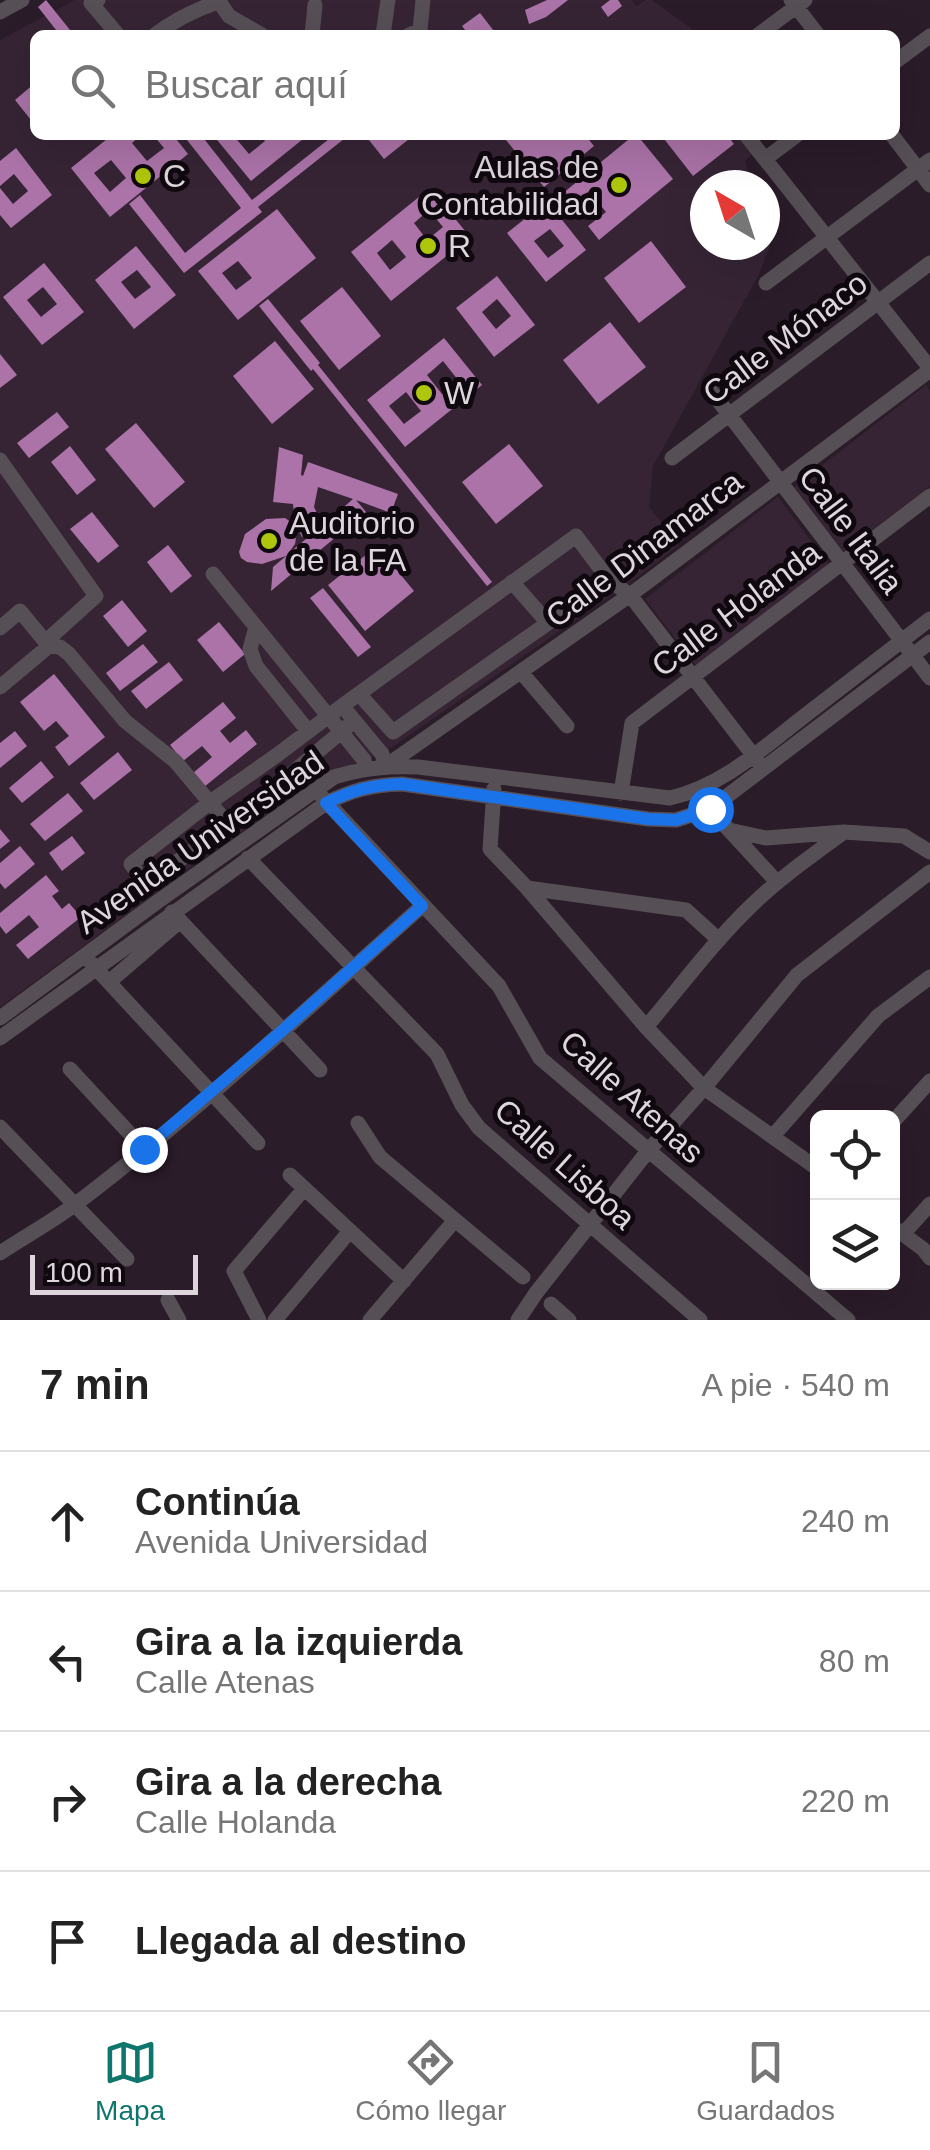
<!DOCTYPE html>
<html lang="es">
<meta charset="utf-8">
<style>
:root{--surface:#fff;--page:#f2f2f2;--text:#222;--muted:#767676;--line:#e0e0e0;--accent:#0f766e}
body{margin:0;font-family:Arial,sans-serif;background:var(--page);color:var(--text)}
.controls{position:absolute;right:30px;bottom:30px;display:grid;overflow:hidden;border-radius:15px;box-shadow:0 10px 40px #0002}
.controls button{width:90px;height:90px;display:grid;place-items:center;padding:0;border:0;border-bottom:2px solid var(--line);background:var(--surface);color:var(--text);font:50px sans-serif}
.compass{position:absolute;left:690px;top:170px;width:90px;height:90px;border-radius:50%;background:var(--surface);box-shadow:0 10px 40px #0002;rotate:321deg}
.scale{position:absolute;left:30px;bottom:25px;width:168px;box-sizing:border-box;padding-left:10px;border:5px solid #ded5dd;border-top:0;font-size:28px;line-height:35px;white-space:nowrap;color:#ded5dd;-webkit-text-stroke:8px #0f090f;paint-order:stroke}
.stop{position:absolute;width:30px;height:30px;margin:-22px;border:8px solid #1a73e8;border-radius:50%;background:#fff}
.stop.end{background:#1a73e8;border-color:#fff;box-shadow:0 2px 10px #0008}
.list{margin:0;padding:0;list-style:none}
h2{display:flex;justify-content:space-between;align-items:center;height:130px;margin:0;padding:0 40px;font-size:42px}
h2 small{font-size:32px;font-weight:400;color:var(--muted)}
.list li{display:grid;grid-template-columns:65px 1fr auto;gap:30px;align-items:center;box-sizing:border-box;height:140px;padding:0 40px;border-top:2px solid var(--line)}
.list b{display:block;font-size:38px;white-space:nowrap}
.list p{margin:0;font-size:32px;white-space:nowrap;color:var(--muted)}
.list em{font-size:32px;font-style:normal;color:var(--muted)}
.icon{flex:none;width:55px;height:55px;fill:none;stroke:currentColor;stroke-width:2;stroke-linecap:round;stroke-linejoin:round}
.map{position:relative;flex:none;width:930px;height:1320px;overflow:hidden}
.search{position:absolute;background:var(--surface);box-shadow:0 10px 40px #0002;left:30px;right:30px;top:30px;height:110px;display:flex;align-items:center;gap:25px;box-sizing:border-box;padding:0 35px;border-radius:15px;color:var(--muted);font-size:38px}
.sheet{height:690px;background:var(--surface)}
nav{display:flex;justify-content:space-around;align-items:center;box-sizing:border-box;height:140px;border-top:2px solid var(--line);background:var(--surface);font-size:28px;color:var(--muted)}
nav a{display:grid;justify-items:center;gap:5px}
nav .on{color:var(--accent)}
.map>svg:first-child{display:block}
</style>
<div class="map">
<svg width="930" height="1320" viewBox="0 0 930 1320">
<rect width="100%" height="100%" fill="#2a1c29"/>
<path fill="#362435" d="M 75,0 L 632,0 L 637,6 L 646,0 L 652,0 L 692,29 L 697,35 L 35,35 L 35,135 L 741,135 L 754,153 L 745,160 L 752,185 L 705,185 L 705,245 L 765,245 L 765,228 L 770,246 L 759,274 L 653,466 L 649,507 L 679,545 L 632,581 L 382,754 L 328,773 L 195,864 L 0,1007 L 0,40 Z
M 926,385 L 930,390 L 930,486 L 844,552 L 794,487 Z
M 778,497 L 829,565 L 696,666 L 645,599 Z"/>
<path fill="#ab73a8" fill-rule="evenodd" d="M 46,0 L 74,35 L 60,35 L 38,7 Z
M 547,0 L 568,0 L 546,17 L 529,24 L 525,10 Z
M 610,0 L 618,0 L 622,6 L 608,17 L 601,7 Z
M 480,13 L 497,35 L 469,35 L 462,26 Z
M 35,83 L 35,125 L 15,100 Z
M 112,135 L 141,135 L 132,143 L 147,161 L 164,148 L 153,135 L 173,135 L 188,154 L 110,217 L 71,168 ZM 111,160 L 126,178 L 110,192 L 94,173 Z
M 183,135 L 201,135 L 252,200 L 334,135 L 349,135 L 258,207 L 262,212 L 184,273 L 129,204 L 140,195 L 185,253 L 241,208 Z
M 213,135 L 233,135 L 249,154 L 265,141 L 261,135 L 308,135 L 251,181 Z
M 365,135 L 414,135 L 384,159 Z
M 502,135 L 585,135 L 594,146 L 544,187 Z
M 634,135 L 637,135 L 673,179 L 599,240 L 588,226 L 606,212 L 589,191 L 571,205 L 562,194 Z
M 661,135 L 682,135 L 686,140 L 693,135 L 727,135 L 734,144 L 693,176 Z
M 16,148 L 52,195 L 11,228 L 0,215 L 0,188 L 13,204 L 28,191 L 14,174 L 0,186 L 0,161 Z
M 430,188 L 470,237 L 391,301 L 351,252 ZM 429,210 L 443,227 L 427,240 L 414,223 ZM 392,240 L 406,257 L 390,270 L 377,253 Z
M 547,201 L 586,250 L 546,282 L 507,233 ZM 550,229 L 564,246 L 548,258 L 534,241 Z
M 277,209 L 316,258 L 238,320 L 198,271 ZM 238,261 L 252,278 L 236,290 L 222,273 Z
M 651,241 L 686,287 L 639,323 L 604,278 Z
M 136,246 L 176,295 L 134,329 L 95,280 ZM 137,270 L 151,287 L 135,299 L 121,282 Z
M 44,263 L 84,312 L 42,345 L 3,297 ZM 43,287 L 57,304 L 41,317 L 27,300 Z
M 497,276 L 535,325 L 494,357 L 456,308 ZM 497,299 L 511,316 L 496,329 L 482,312 Z
M 342,287 L 381,336 L 339,370 L 300,321 Z
M 268,299 L 320,363 L 318,365 L 492,582 L 487,586 L 313,369 L 311,371 L 259,306 Z
M 610,322 L 646,367 L 598,404 L 563,360 Z
M 444,338 L 482,385 L 405,447 L 367,400 ZM 443,361 L 458,380 L 442,394 L 427,375 ZM 406,392 L 421,411 L 404,424 L 389,406 Z
M 275,341 L 314,389 L 272,424 L 233,376 Z
M 0,354 L 17,375 L 0,388 Z
M 57,412 L 69,427 L 29,458 L 17,443 Z
M 136,423 L 185,482 L 154,508 L 105,449 Z
M 509,444 L 543,486 L 496,524 L 462,482 Z
M 70,446 L 96,480 L 77,495 L 51,462 Z
M 279,447 L 303,455 L 301,475 L 303,476 L 308,462 L 398,494 L 391,513 L 356,500 L 366,512 L 271,591 L 273,567 L 286,556 L 262,564 L 247,562 L 241,558 L 239,552 L 245,534 L 266,519 L 285,518 L 291,522 L 297,532 L 295,544 L 288,554 L 319,528 L 302,537 L 295,523 L 293,504 L 273,502 ZM 318,487 L 353,499 L 323,525 L 314,507 Z
M 92,512 L 119,546 L 98,563 L 70,529 Z
M 168,545 L 192,576 L 171,593 L 147,562 Z
M 377,546 L 414,591 L 365,631 L 328,585 Z
M 323,588 L 371,647 L 358,657 L 310,598 Z
M 122,600 L 147,631 L 128,647 L 103,616 Z
M 219,622 L 245,654 L 223,672 L 197,640 Z
M 143,644 L 158,662 L 120,691 L 106,673 Z
M 169,662 L 183,680 L 146,709 L 131,691 Z
M 54,674 L 105,737 L 69,766 L 55,747 L 69,736 L 56,721 L 44,731 L 20,702 Z
M 223,702 L 236,718 L 220,731 L 230,743 L 246,730 L 257,744 L 204,787 L 193,773 L 212,757 L 202,746 L 183,761 L 170,745 Z
M 15,731 L 27,746 L 0,768 L 0,743 Z
M 118,752 L 132,770 L 94,800 L 80,783 Z
M 41,761 L 54,777 L 22,803 L 9,788 Z
M 68,793 L 83,811 L 45,841 L 30,824 Z
M 0,829 L 10,841 L 0,849 Z
M 72,836 L 85,853 L 62,871 L 49,853 Z
M 20,846 L 35,864 L 5,889 L 0,883 L 0,863 Z
M 46,875 L 59,891 L 52,896 L 62,909 L 69,903 L 81,917 L 28,959 L 16,945 L 39,927 L 29,915 L 6,934 L 0,926 L 0,913 Z"/>
<g fill="none" stroke-linecap="round" stroke-linejoin="round">
<path stroke="#574f56" stroke-width="15" d="M 98,0 L 91,3 L 118,35
M 218,0 L 229,16 L 262,35
M 791,0 L 818,35
M 0,12 L 22,0
M 155,35 C 174,20 195,10 218,2
M 312,35 L 315,5
M 383,35 L 388,0
M 409,35 L 420,30 L 423,0
M 758,35 L 805,0
M 895,62 L 930,36
M 746,135 L 930,368
M 892,135 L 930,185
M 765,159 L 797,135
M 766,283 L 930,160
M 708,387 L 930,678
M 672,458 L 930,263
M 0,460 L 96,596 L 45,642
M 213,574 L 364,760 L 365,768
M 512,582 L 548,623
M 256,627 L 250,649 L 256,666 L 308,731
M 0,628 L 20,611 L 49,646
M 521,672 L 567,726
M 0,687 L 49,646 L 60,647 L 69,654 L 125,721 L 175,761 L 228,824
M 359,694 L 393,732 L 609,580
M 348,713 L 382,754 L 386,766
M 354,721 L 246,812 L 146,884 L 131,864 L 209,803 L 277,755 L 342,706 L 576,536 L 609,580 L 630,595 L 763,768
M 386,766 L 630,595 L 930,370
M 494,789 L 490,849 L 527,888 L 646,1027 L 704,1088 L 818,1169
M 621,793 L 632,723 L 930,496
M 322,797 L 499,986 L 540,1058 L 848,1320
M 710,809 L 729,830 L 766,838 L 844,832 L 904,836 L 930,852
M 729,830 L 777,882
M 248,858 L 437,1054 L 462,1105 L 479,1128 L 700,1320
M 527,888 L 686,910 L 719,940
M 172,912 L 320,1070
M 91,963 L 258,1143
M 109,982 L 180,921
M 0,1018 L 157,902 L 334,777 C 363,768 388,766 418,767 L 670,798 C 723,786 764,747 807,714 C 848,682 889,651 930,619
M 646,1027 C 681,986 714,941 753,904 C 781,877 813,855 844,832
M 0,1038 L 326,803 C 353,790 371,785 402,784 L 648,819 L 676,820 L 710,809 L 930,642
M 70,1069 L 144,1149
M 358,1123 L 380,1157 L 523,1277
M 892,1123 L 930,1081
M 0,1127 L 127,1259
M 773,1136 L 878,1016 L 930,977
M 290,1175 L 404,1281
M 892,1226 L 923,1249 L 930,1258
M 903,1234 L 930,1204
M 0,1253 C 26,1236 53,1221 77,1203 C 198,1111 309,1007 422,906
M 168,1300 L 179,1320
M 551,1304 L 569,1320
M 259,1320 L 234,1271 L 304,1189
M 275,1320 L 350,1231
M 370,1320 L 455,1220
M 518,1320 L 536,1293 L 648,1151 L 704,1088 L 797,975 L 930,872"/>
</g>
<g fill="none" stroke-linecap="round" stroke-linejoin="round">
<path stroke="#1a73e8" stroke-width="12" d="M 144,1149 L 283,1030 L 422,906 L 326,803 C 353,790 371,785 402,784 L 648,819 L 676,820 L 710,809"/>
</g>
<g fill="#aec60b" stroke="#0f090f" stroke-width="4">
<circle cx="143" cy="176" r="10"/>
<circle cx="619" cy="185" r="10"/>
<circle cx="428" cy="246" r="10"/>
<circle cx="424" cy="393" r="10"/>
<circle cx="269" cy="541" r="10"/>
</g>
<g text-anchor="middle" stroke-width="10" stroke-linejoin="round" paint-order="stroke">
<g font-size="32" fill="#ded5dd" stroke="#0f090f" text-anchor="start">
<text x="599" y="178" text-anchor="end">Aulas de<tspan x="599" dy="37">Contabilidad</tspan></text>
<text x="163" y="187">C</text>
<text x="448" y="257">R</text>
<text x="444" y="404">W</text>
<text x="289" y="534">Auditorio<tspan x="289" dy="37">de la FA</tspan></text>
</g>
<g font-size="32" fill="#ded5dd" stroke="#0f090f">
<text transform="translate(785 338) rotate(-37)" y="11">Calle Mónaco</text>
<text transform="translate(851 530) rotate(53)" y="11">Calle Italia</text>
<text transform="translate(644 549) rotate(-37)" y="11">Calle Dinamarca</text>
<text transform="translate(736 609) rotate(-37)" y="11">Calle Holanda</text>
<text transform="translate(200 842) rotate(-35)" y="11">Avenida Universidad</text>
<text transform="translate(632 1097) rotate(42)" y="11">Calle Atenas</text>
<text transform="translate(565 1164) rotate(42)" y="11">Calle Lisboa</text>
</g>
</g>
</svg>
<div class="controls">
<button><svg class="icon" aria-label="locate" viewBox="0 0 24 24"><circle cx="12" cy="12" r="6"/><path d="M12 2v4M12 18v4M2 12h4M18 12h4"/></svg></button>
<button><svg class="icon" aria-label="layers" viewBox="0 0 24 24"><path d="M12 4l9 5-9 5-9-5zM3 14l9 5 9-5"/></svg></button>
</div>
<svg class="compass" viewBox="-18 -18 36 36"><path d="M0-13l5 13h-10z" fill="#e53935"/><path d="M0 13l5-13h-10z" fill="#767676"/></svg>
<div class="scale">100 m</div>
<div class="stop" style="left:710px;top:809px"></div>
<div class="stop end" style="left:144px;top:1149px"></div>
<div class="search"><svg class="icon" aria-label="search" viewBox="0 0 24 24"><circle cx="10" cy="10" r="6"/><path d="M15 15l6 6"/></svg>Buscar aquí</div>
</div>
<section class="sheet">
<h2>7 min<small>A pie · 540 m</small></h2>
<ul class="list">
<li><svg class="icon" aria-label="ahead" viewBox="0 0 24 24"><path d="M12 20V5M6 11l6-6 6 6"/></svg><div><b>Continúa</b><p>Avenida Universidad</p></div><em>240 m</em></li>
<li><svg class="icon" aria-label="left" viewBox="0 0 24 24"><path d="M17 20v-9H6M10 6l-5 5 5 5"/></svg><div><b>Gira a la izquierda</b><p>Calle Atenas</p></div><em>80 m</em></li>
<li><svg class="icon" aria-label="right" viewBox="0 0 24 24"><path d="M7 20v-9h11M14 6l5 5-5 5"/></svg><div><b>Gira a la derecha</b><p>Calle Holanda</p></div><em>220 m</em></li>
<li><svg class="icon" aria-label="arrive" viewBox="0 0 24 24"><path d="M6 21V4h12l-3 4 3 4H6"/></svg><div><b>Llegada al destino</b></div></li>
</ul>
</section>
<nav>
<a class="on"><svg class="icon" aria-label="map" viewBox="0 0 24 24"><path d="M3 6l6-2 6 2 6-2v14l-6 2-6-2-6 2zM9 4v14M15 6v14"/></svg>Mapa</a>
<a><svg class="icon" aria-label="directions" viewBox="0 0 24 24"><path d="M12 3l9 9-9 9-9-9zM9 14v-3h6M13 9l2 2-2 2"/></svg>Cómo llegar</a>
<a><svg class="icon" aria-label="saved" viewBox="0 0 24 24"><path d="M7 4h10v16l-5-4-5 4z"/></svg>Guardados</a>
</nav>
